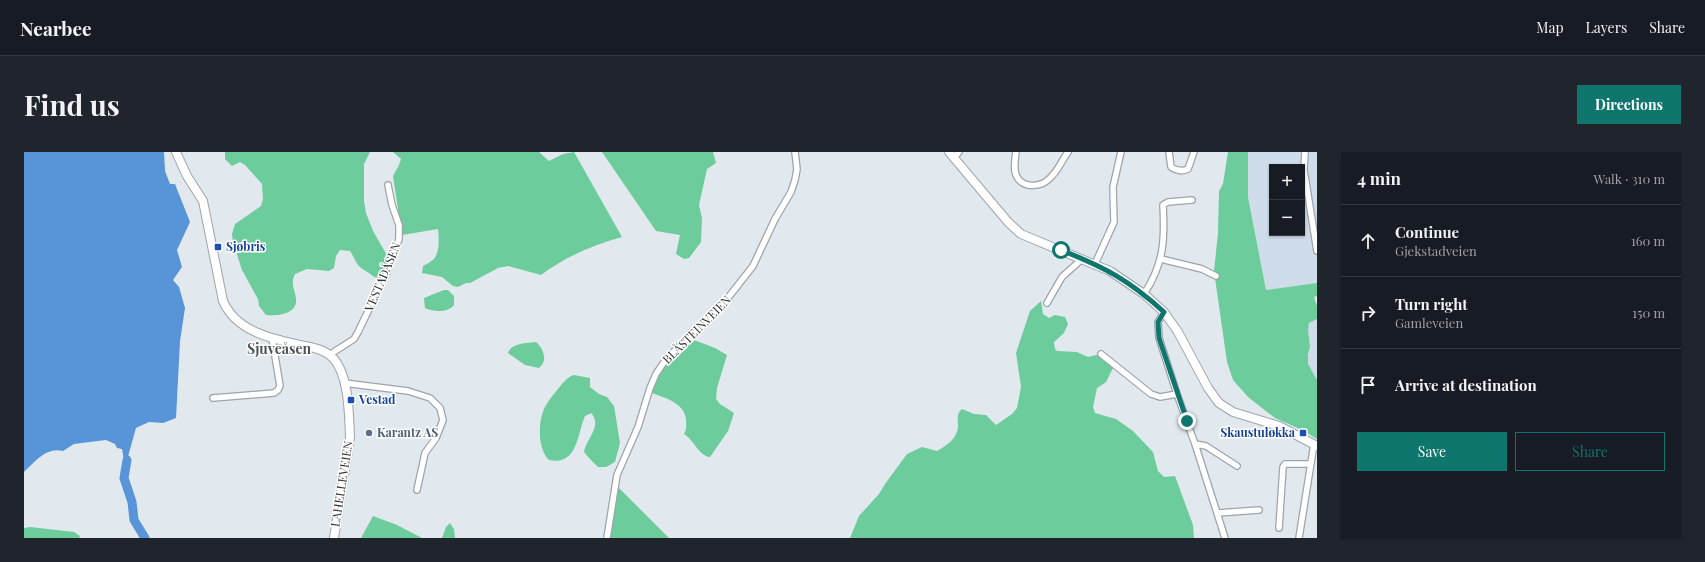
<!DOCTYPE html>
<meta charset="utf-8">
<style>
:root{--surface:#171b24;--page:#20242c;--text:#f1f3f6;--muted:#9ea1a6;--line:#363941;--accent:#0f766e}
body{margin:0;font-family:"Playfair Display",serif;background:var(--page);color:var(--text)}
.controls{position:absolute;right:12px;top:12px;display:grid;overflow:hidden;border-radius:0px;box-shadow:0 1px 3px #0004}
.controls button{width:36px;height:36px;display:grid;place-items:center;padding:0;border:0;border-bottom:1px solid var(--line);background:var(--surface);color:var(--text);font:20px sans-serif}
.stop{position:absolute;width:12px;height:12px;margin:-9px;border:3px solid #0f766e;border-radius:50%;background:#fff}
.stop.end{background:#0f766e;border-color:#fff;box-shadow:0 1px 4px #0008}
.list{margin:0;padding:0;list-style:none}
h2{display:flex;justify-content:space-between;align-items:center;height:52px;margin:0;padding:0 16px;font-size:17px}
h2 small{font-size:13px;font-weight:400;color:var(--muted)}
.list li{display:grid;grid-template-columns:26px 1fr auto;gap:12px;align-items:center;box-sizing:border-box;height:72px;padding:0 16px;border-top:1px solid var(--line)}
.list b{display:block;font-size:15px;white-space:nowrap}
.list p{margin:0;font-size:13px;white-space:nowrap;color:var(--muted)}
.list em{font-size:13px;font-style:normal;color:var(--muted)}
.actions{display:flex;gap:8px;padding:12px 16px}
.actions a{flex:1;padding:9px 0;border:1px solid var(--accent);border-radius:0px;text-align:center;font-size:14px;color:var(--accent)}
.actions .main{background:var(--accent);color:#fff}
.icon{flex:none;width:22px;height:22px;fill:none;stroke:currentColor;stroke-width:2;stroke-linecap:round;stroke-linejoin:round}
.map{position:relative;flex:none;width:1293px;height:386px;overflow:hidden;border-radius:0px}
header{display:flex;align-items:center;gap:24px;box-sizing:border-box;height:56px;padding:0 20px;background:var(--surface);border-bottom:1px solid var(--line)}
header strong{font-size:19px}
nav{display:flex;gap:22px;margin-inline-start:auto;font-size:14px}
.intro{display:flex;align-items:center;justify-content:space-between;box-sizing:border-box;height:96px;padding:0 24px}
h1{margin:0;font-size:28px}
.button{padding:10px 18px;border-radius:0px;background:var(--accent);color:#fff;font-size:14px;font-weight:700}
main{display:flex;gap:24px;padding:0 24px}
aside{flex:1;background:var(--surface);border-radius:0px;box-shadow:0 1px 3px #0004}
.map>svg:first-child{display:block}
</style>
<header>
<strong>Nearbee</strong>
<nav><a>Map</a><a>Layers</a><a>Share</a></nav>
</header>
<div class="intro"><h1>Find us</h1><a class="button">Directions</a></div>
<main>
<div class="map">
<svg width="1293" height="386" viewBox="0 0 1293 386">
<rect width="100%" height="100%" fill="#e1e9ef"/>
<path fill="#cfdce9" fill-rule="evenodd" d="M 1224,0 L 1293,0 L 1293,131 L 1242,138 L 1224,45 ZM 1248,15 L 1278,15 L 1278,81 L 1248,81 Z
M 1293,167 L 1293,228 L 1284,212 L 1284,202 L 1286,195 L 1283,178 L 1285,171 Z"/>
<path fill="#6ccc9c" d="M 201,0 L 346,0 L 340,12 L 340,49 L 342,61 L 349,79 L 364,105 L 362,115 L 357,126 L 350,125 C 345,120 338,118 334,113 C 331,109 329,103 326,99 L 316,98 L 312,104 L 310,116 L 305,119 L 283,117 L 271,122 C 266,132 271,137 272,147 C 274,162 253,164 242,163 L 235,154 L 234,147 L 218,118 L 209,90 L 208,82 L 211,72 L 237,54 L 239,47 L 238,32 L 221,13 L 216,10 L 208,14 L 201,7 Z
M 369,0 L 515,0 L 525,9 L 539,2 L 550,0 L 598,85 C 569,93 541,105 517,123 L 484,114 L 474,116 L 446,131 L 442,131 L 434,135 L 429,134 L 418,125 L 398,121 L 399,114 C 402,112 407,110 410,107 C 416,99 415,86 414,77 L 378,83 L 369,24 L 375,13 L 377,7 Z
M 578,0 L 689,0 L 692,11 L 683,17 L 675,53 L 678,66 L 677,90 L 665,106 L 660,107 L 652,102 L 656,83 L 632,79 Z
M 1204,0 L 1224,0 L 1224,45 L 1242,138 L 1293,131 L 1293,144 L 1290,145 L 1293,154 L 1293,167 L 1285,171 L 1284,178 L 1286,195 L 1284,202 L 1284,212 L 1293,228 L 1293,287 L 1278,278 L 1251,266 L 1224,245 L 1209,228 L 1203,210 L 1190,119 L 1194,81 L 1195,39 L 1199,32 Z
M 420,138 L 424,138 L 430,144 L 430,153 C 424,161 409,160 401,156 L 400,146 Z
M 1017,149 L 1019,162 L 1025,166 L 1031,163 L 1041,165 L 1044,172 L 1040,181 L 1030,190 L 1031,197 L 1033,199 L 1053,200 L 1064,205 L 1072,203 L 1080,206 L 1086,211 L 1089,216 L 1082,230 L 1073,236 L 1069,255 L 1071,261 L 1092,267 L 1109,279 L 1129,300 L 1134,319 L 1140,325 L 1151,324 L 1169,373 L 1170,386 L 826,386 L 835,364 L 855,342 L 861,332 L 883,302 L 898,295 L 913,299 C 922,294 933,287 934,275 C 934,267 932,263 938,257 L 950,262 L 962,263 L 972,273 L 988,262 L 993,256 L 997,235 L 992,201 L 1006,159 Z
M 670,188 L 691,196 L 703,203 L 693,236 L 692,247 L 696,252 L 710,261 L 704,279 L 686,305 C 675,304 670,288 660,282 C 663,277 662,274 662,267 C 660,251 642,246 628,241 L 627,238 C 636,217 651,202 670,188 Z
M 512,190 C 520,197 524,209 515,216 L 501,213 L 484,201 C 487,191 503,191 512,190 Z
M 550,223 L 566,226 L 566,235 L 575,242 L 583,245 L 590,254 L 596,291 L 591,310 L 582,315 L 574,315 L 565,306 L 560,300 C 562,287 579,274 567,261 L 561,264 C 553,282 554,314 525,308 C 513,297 514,268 521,255 C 524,249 529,243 534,237 C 538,232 543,225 550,223 Z
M 594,335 L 645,386 L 586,386 Z
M 349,364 L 373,373 L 398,386 L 337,386 Z
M 426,371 L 430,377 L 431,386 L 418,386 L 422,375 Z
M 6,375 L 50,380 L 56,384 L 55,386 L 0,386 L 0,376 Z"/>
<path fill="#5795d8" d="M 0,0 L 140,0 L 141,19 L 146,32 L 151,32 L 166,70 L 153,98 L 158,115 L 149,128 L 155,135 L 161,156 L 156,189 L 152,266 L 139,271 L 125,270 L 112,276 L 103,308 L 100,308 L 98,297 L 93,296 L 91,292 L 82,288 L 50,292 L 39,299 C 22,295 12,309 0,320 Z"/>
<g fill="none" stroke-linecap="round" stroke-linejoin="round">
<path stroke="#5795d8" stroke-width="9" d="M 103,308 L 100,326 L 108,350 L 110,368 L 121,386"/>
<g stroke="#9da4ab" stroke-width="8">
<path id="street" d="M 992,0 C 991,8 989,18 993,25 C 1000,37 1018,35 1026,26 C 1034,19 1038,8 1044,0
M 1145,0 L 1147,15 C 1153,19 1158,20 1164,17 L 1170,0
M 1281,0 L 1280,18 L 1293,99
M 930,6 L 935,0
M 1137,107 L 1178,117 L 1192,124
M 1071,112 L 1090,70 L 1089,35 L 1097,0
M 1120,142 C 1140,112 1141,87 1139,53 L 1144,50 L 1168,48
M 1023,151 L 1038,125 L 1058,107
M 1140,160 L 1134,170 L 1135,186 L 1153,242 L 1171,292 L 1201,386
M 1077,202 L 1127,242 L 1136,245 L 1153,242
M 305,203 L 330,187 L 334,180 L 363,120 L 375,87 L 375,73 L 368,53 L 364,33
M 320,231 L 384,239 L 406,246 L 416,256 L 419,268 L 412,286 L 401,301 L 393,338
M 189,246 L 250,241 L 254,238 L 256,234 L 248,186
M 1171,292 L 1182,294 L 1213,314
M 1194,361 L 1235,358
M 1255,376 L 1259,315 L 1261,312 L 1286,312
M 583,386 L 593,323 L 614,275 L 626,236 L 632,222 L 642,207 L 696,156 L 729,114 L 751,67 L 767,40 L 771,28 L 773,17 L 771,0
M 1275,386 L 1290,292"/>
</g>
<g stroke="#9da4ab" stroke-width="10">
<path id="secondary" d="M 152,0 L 163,24 L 179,49 L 199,149 C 213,181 250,187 281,194 C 291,196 301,198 309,206 C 325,223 325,262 326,285 L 310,386
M 925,0 L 984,70 L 997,82 L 1086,119 L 1120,142 L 1140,160 L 1154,180 L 1184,236 L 1195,251 L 1209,260 L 1255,274 L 1293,294"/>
</g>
<use href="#street" stroke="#fff" stroke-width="5.5"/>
<use href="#secondary" stroke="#fff" stroke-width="8"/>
</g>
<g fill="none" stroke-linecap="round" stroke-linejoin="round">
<path stroke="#0f766e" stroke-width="5" d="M 1037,98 C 1080,115 1105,128 1140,160 L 1134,170 L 1135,186 L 1163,269"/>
</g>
<g fill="#1a4fb4" stroke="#fff" stroke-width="1.5">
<rect x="190" y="91" width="8" height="8" rx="2"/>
<rect x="323" y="244" width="8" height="8" rx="2"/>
<rect x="1275" y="277" width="8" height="8" rx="2"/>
</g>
<circle fill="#5c6f8a" stroke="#fff" stroke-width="1.5" cx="345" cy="281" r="4"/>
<g text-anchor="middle" stroke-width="3" stroke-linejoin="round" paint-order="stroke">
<g font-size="12" font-weight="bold" fill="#164399" stroke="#fff" text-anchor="start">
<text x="202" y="99">Sjøbris</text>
<text x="335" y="252">Vestad</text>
<text x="1271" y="285" text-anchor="end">Skaustuløkka</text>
</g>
<g font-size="12" fill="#2f3134" stroke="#fff">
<text transform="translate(359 125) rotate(-67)" y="4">VESTADÅSEN</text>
<text transform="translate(673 178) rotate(-45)" y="4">BLÅSTEINVEIEN</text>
<text transform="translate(318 332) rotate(-81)" y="4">LAHELLEVEIEN</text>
</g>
<g font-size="12" font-weight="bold" fill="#4e5e75" stroke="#fff" text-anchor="start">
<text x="353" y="285">Karantz AS</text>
</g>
<g font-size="14" font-weight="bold" fill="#4d5459" stroke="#fff">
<text x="255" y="202">Sjuveåsen</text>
</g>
</g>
</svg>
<div class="controls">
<button>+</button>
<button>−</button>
</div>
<div class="stop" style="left:1037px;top:98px"></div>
<div class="stop end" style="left:1163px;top:269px"></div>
</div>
<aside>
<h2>4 min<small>Walk · 310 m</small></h2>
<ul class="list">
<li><svg class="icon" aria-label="ahead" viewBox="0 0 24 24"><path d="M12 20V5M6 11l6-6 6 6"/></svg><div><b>Continue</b><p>Gjekstadveien</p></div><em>160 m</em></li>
<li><svg class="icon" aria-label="right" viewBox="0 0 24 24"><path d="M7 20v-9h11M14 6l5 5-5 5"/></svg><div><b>Turn right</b><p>Gamleveien</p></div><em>150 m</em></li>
<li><svg class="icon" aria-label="arrive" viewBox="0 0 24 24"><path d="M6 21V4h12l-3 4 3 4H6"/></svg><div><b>Arrive at destination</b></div></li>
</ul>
<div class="actions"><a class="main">Save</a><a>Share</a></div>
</aside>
</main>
